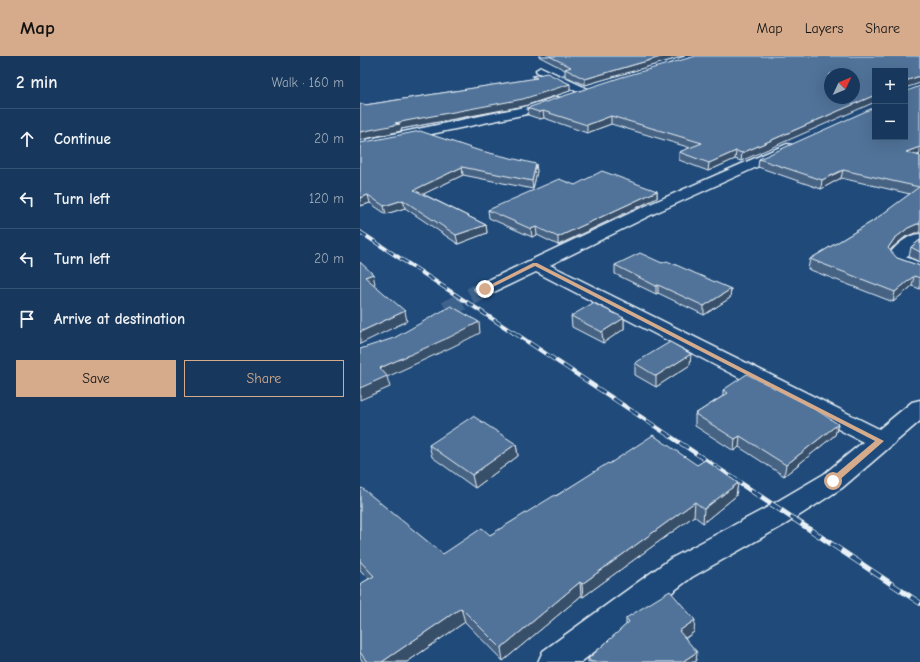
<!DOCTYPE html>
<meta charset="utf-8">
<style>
:root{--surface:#17385c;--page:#203f62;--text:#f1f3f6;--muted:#9eacbb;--line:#365272;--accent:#d6ab8b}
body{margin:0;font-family:"Comic Neue",sans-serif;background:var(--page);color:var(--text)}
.controls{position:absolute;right:12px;top:12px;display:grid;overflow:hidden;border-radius:0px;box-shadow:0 4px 16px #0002}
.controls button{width:36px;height:36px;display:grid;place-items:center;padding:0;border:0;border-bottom:1px solid var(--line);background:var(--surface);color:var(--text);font:20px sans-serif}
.compass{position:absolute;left:464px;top:12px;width:36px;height:36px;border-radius:50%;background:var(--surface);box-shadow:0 4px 16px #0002;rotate:46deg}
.stop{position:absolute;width:12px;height:12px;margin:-9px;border:3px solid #d6ab8b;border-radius:50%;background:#fff}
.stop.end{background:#d6ab8b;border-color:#fff;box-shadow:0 1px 4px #0008}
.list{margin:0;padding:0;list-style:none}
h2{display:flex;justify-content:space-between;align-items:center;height:52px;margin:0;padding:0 16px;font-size:17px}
h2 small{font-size:13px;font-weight:400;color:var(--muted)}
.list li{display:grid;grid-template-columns:26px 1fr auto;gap:12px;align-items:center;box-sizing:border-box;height:60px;padding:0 16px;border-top:1px solid var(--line)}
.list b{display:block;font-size:15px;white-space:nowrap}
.list em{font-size:13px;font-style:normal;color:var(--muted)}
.actions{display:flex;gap:8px;padding:12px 16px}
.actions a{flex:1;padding:9px 0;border:1px solid var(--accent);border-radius:0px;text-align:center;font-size:14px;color:var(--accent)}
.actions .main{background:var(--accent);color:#111}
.icon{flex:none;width:22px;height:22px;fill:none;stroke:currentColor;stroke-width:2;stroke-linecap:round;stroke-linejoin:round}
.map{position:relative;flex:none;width:560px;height:606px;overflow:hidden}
header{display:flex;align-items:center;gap:24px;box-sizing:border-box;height:56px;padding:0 20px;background:var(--accent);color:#111}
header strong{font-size:19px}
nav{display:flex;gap:22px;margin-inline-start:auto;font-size:14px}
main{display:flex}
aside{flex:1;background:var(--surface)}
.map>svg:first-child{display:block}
</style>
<header>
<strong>Map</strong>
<nav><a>Map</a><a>Layers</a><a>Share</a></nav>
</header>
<main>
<aside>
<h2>2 min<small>Walk · 160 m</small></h2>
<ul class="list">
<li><svg class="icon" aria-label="ahead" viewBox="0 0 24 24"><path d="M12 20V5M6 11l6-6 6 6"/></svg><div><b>Continue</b></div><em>20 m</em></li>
<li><svg class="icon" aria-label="left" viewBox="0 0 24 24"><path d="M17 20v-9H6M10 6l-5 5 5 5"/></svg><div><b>Turn left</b></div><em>120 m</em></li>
<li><svg class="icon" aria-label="left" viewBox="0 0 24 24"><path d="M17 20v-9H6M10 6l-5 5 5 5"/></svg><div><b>Turn left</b></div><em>20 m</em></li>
<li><svg class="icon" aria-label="arrive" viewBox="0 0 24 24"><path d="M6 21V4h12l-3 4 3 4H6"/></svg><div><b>Arrive at destination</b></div></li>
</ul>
<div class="actions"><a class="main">Save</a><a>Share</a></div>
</aside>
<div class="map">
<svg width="560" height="606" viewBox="0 0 560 606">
<rect width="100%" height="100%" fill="#1f4a7a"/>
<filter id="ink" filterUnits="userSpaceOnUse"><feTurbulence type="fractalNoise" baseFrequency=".025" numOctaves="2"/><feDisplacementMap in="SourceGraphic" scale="8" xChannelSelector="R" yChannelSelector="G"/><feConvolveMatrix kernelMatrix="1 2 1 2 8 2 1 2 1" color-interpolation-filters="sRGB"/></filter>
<g filter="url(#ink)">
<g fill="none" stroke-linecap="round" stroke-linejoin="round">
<path fill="#9ab0c7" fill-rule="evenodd" d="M 215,15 L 216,17 L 189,23 L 187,22 Z"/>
<path stroke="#3d638d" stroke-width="18" stroke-dasharray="18 10" stroke-linecap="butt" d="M 86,254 L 125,233"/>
<g stroke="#e8f1f8" stroke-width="3">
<path id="street" d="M 181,11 L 228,33 L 230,35 L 228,37 L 220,37 L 177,16 L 176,14 Z
M 196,41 L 200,42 L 202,45 L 200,48 L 167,58 L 0,93 L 0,85 L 164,51 Z
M 427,88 L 432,89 L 434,92 L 432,95 L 293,158 L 190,209 L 519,373 L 552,346 L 560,344 L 560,365 L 482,432 L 426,468 L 332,521 L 221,606 L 178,606 L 183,595 L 310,503 L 406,452 L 464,418 L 503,386 L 176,216 L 132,237 L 125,239 L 118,237 L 115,233 L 118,229 L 281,152 Z
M 560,178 L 560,189 L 546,201 L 560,207 L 560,219 L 535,210 L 527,201 C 534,191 548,178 560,178 Z"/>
</g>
<use href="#street" fill="#1f4a7a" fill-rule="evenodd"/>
<g stroke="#e8f1f8" stroke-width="4">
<path id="rail-far2" d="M 0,176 L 154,277"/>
</g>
<g stroke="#e8f1f8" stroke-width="4.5">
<path id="rail-far1" d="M 153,276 L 373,422"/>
</g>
<g stroke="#e8f1f8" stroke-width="5.5">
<path id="rail" d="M 371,421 L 560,547"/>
</g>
<use href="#rail-far2" stroke="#1f4a7a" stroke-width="2.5" stroke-dasharray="8" stroke-linecap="butt"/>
<use href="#rail-far1" stroke="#1f4a7a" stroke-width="3" stroke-dasharray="10" stroke-linecap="butt"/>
<use href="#rail" stroke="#1f4a7a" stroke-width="4" stroke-dasharray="12" stroke-linecap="butt"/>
</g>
<path fill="#466384" stroke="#e8f1f8" d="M 178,0 L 325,0 L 225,29 L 205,20 L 205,14 Z
M 560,0 L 560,27 L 545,15 L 381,105 L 375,103 L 348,115 L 319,104 L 319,96 L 331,92 L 251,68 L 227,77 L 184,62 L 180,63 L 168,59 L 167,52 Z
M 172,20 L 210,35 L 164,50 L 41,73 L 41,75 L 5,49 L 173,23 Z
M 0,87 L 177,115 L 173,133 L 103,119 L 63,138 L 126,169 L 127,177 L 98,188 L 45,152 L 26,158 L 10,147 L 0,150 Z
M 560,98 L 557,99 L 560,100 L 560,177 L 555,177 L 545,181 L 532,192 L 530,195 L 537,202 L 560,210 L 560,233 L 552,230 L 533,246 L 448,213 L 450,203 L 513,165 L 550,138 L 481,122 L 461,133 L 398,111 L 399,103 Z
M 215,129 L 297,135 L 297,142 L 198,189 L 177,179 L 172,181 L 129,162 L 128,154 Z
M 560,184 L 560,206 L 549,201 L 551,191 Z
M 302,207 L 371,233 L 370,242 L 344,259 L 298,237 L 296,238 L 255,218 L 255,209 Z
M 211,260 L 264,262 L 264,273 L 243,287 L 212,271 Z
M 275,307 L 330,309 L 296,331 L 275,319 Z
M 363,334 L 478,368 L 475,379 L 424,420 L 379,391 L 374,395 L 335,370 L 335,358 L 363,340 Z
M 156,388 L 158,400 L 115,432 L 72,401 L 69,389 Z
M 249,408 L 337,409 L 378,427 L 376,440 L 343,467 L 334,460 L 223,541 L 221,540 L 143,605 L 105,566 L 47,606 L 3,606 L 0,601 L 0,528 L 9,523 L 0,514 L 0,433 L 83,498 L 130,479 Z
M 266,562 L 334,576 L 325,583 L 336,606 L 228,606 L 228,603 L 266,569 Z"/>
<path fill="#39506b" stroke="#e8f1f8" d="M 304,0 L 325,0 L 225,29 L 225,23 Z
M 560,20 L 560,27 L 545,32 L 545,25 Z
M 210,28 L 210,35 L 164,50 L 41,73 L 41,75 L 0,84 L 0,76 L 35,67 Z
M 515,39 L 515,46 L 381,105 L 382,97 Z
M 183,55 L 184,62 L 180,63 L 179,56 Z
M 251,60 L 251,68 L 227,77 L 227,69 Z
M 560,91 L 560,98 L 545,104 L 546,96 Z
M 376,95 L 375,103 L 348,115 L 349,107 Z
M 176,108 L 177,115 L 173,133 L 172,125 Z
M 102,111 L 103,119 L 55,142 L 54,134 Z
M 483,114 L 481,122 L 461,133 L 462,124 Z
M 297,135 L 297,142 L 198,189 L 198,181 Z
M 8,139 L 10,147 L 0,150 L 0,142 Z
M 43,144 L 45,152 L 26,158 L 24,150 Z
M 557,168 L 560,168 L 560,177 L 555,177 L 545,181 L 532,192 L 526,201 L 528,192 L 534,183 L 548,172 Z
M 126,169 L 127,177 L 98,188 L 96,179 Z
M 176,171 L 177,179 L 172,181 L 171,173 Z
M 13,218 L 15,228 L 7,231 L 5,221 Z
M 554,220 L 552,230 L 533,246 L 535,236 Z
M 298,229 L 298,237 L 296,238 L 296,230 Z
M 371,233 L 370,242 L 344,259 L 344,250 Z
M 45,255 L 47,265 L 0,288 L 0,276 Z
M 264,262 L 264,273 L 243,287 L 242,276 Z
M 119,266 L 120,277 L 92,291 L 27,321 L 30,331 L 0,344 L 0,332 L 20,312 Z
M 331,298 L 330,309 L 296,331 L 296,320 Z
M 478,368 L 475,379 L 424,420 L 426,409 Z
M 380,380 L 379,391 L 374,395 L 375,383 Z
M 156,388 L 158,400 L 115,432 L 112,419 Z
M 378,427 L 376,440 L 343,467 L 344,453 Z
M 335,446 L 334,460 L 223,541 L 222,528 Z
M 220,526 L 221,540 L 143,605 L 141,592 Z
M 101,552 L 105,566 L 47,606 L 22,606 Z
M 335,564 L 334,576 L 318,587 L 319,575 Z
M 337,596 L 336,606 L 322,606 Z"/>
<path fill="#517399" stroke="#e8f1f8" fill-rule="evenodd" d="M 189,0 L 304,0 L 225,23 L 205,13 L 211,11 Z
M 336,0 L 560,0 L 560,20 L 545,25 L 545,32 L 545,15 L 515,15 L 515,39 L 382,97 L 376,95 L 349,107 L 319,96 L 342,87 L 251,60 L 227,69 L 183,55 L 179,56 L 167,52 L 262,21 ZM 470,18 L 494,18 L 494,42 L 470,42 Z
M 187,17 L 210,28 L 163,43 L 35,67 L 40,68 L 0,76 L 0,48 L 4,48 L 5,49 L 177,22 L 172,20 Z
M 560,30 L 560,91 L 546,96 L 560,100 L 560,168 L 557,168 L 548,172 L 534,183 L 528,192 L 537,202 L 560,210 L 560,222 L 554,220 L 535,236 L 450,203 L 513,165 L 559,131 L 483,114 L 462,124 L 399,103 L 515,51 L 515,81 L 545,81 L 545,34 L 547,35 Z
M 60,75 L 117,94 L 176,108 L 172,125 L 102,111 L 54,134 L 126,169 L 96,179 L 43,144 L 24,150 L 8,139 L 0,142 L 0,87 Z
M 242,115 L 297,135 L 198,181 L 176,171 L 171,173 L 128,154 L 199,123 L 215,129 Z
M 560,184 L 560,196 L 551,191 Z
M 280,197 L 302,207 L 307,205 L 371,233 L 344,250 L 298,229 L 296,230 L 255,209 Z
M 0,206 L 13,218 L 5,221 L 45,255 L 0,276 Z
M 233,247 L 264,262 L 242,276 L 211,260 Z
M 91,250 L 119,266 L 90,281 L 20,312 L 27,320 L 0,332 L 0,293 L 34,282 Z
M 310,286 L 331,298 L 296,320 L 275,307 Z
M 387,318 L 452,351 L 478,368 L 426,409 L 380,380 L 375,383 L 335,358 L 368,337 L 363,334 Z
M 113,360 L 156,388 L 112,419 L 69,389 Z
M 293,379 L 337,409 L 345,404 L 378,427 L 344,453 L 335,446 L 222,528 L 220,526 L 141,592 L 101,552 L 22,606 L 7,606 L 0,596 L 0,528 L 14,520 L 0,505 L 0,433 L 2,432 L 83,498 L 122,472 L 130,479 L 195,439 L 196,440 L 248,407 L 249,408 Z
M 310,535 L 335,564 L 319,575 L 337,596 L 322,606 L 232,606 L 228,603 L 269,566 L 266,562 Z"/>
</g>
<path fill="#d6ab8b" d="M 173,207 L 177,207 L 524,385 L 476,427 L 470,427 L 470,423 L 515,385 L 175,210 L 127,234 L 122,233 Z"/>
</svg>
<div class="controls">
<button>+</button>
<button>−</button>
</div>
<svg class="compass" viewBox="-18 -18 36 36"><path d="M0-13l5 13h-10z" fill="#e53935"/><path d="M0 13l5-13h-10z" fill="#9eacbb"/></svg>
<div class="stop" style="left:473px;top:425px"></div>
<div class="stop end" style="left:125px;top:233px"></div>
</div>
</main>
